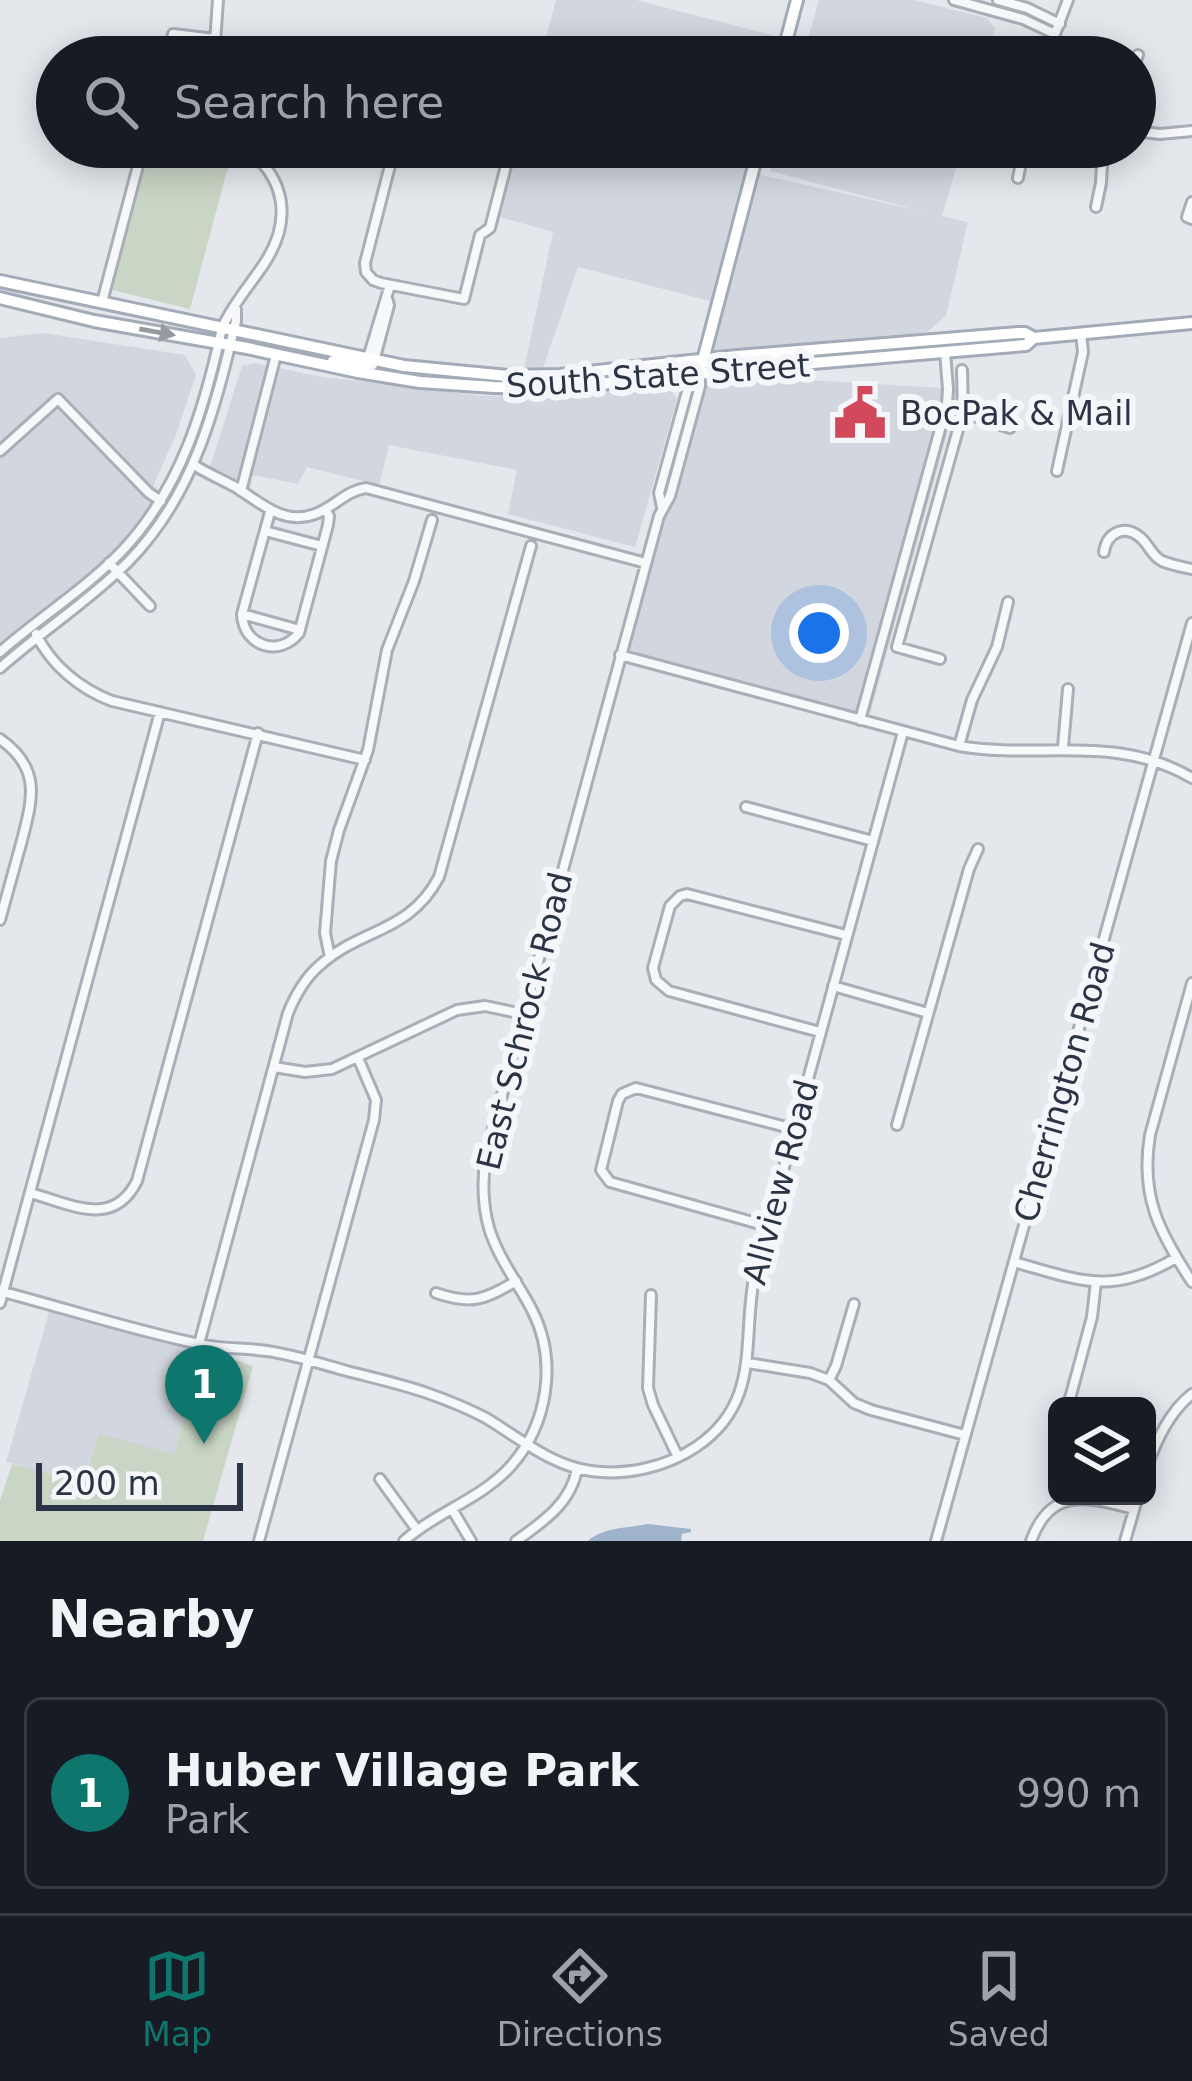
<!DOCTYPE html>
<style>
:root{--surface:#171b24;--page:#242831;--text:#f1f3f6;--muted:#9ea1a6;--line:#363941;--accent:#0f766e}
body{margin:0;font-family:"DejaVu Sans",sans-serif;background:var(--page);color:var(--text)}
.controls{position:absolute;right:36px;bottom:36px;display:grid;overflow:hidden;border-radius:18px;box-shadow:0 6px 30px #0003}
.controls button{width:108px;height:108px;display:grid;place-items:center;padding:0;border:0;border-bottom:3px solid var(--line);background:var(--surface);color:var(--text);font:60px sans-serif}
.scale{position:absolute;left:36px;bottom:30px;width:207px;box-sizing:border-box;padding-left:12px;border:6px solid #2b3445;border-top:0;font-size:33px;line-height:42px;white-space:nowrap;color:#2b3445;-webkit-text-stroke:9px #f4f6f9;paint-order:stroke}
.you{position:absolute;left:819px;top:633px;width:42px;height:42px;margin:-30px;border:9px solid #fff;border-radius:50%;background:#1a73e8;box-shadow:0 0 0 18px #1a73e833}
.badge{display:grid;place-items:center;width:78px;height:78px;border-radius:50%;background:var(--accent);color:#fff;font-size:39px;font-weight:700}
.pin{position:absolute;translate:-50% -99px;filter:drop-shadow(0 3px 6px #0008)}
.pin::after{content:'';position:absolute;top:63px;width:42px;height:36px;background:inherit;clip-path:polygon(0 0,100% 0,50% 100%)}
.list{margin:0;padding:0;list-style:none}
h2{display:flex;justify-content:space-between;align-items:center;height:156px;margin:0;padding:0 48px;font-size:51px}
h2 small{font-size:39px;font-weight:400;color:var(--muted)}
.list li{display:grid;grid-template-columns:78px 1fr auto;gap:36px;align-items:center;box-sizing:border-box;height:192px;margin:0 24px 24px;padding:0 24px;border:3px solid var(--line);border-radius:18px}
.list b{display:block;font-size:45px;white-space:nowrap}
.list p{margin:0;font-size:39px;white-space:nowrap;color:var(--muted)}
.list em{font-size:39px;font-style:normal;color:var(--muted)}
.icon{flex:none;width:66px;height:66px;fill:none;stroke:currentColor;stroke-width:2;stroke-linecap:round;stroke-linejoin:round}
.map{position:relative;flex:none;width:1192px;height:1541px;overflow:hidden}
.search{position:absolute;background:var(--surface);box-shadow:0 6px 30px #0003;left:36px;right:36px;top:36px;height:132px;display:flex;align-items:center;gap:30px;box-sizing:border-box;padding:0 42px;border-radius:66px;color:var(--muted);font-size:45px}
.sheet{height:372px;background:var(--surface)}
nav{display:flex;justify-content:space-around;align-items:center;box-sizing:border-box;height:168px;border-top:3px solid var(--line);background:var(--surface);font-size:33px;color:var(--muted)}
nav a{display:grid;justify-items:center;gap:6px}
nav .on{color:var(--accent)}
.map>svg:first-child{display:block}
</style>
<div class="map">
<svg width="1192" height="1541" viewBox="0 0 1192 1541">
<rect width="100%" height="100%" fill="#e4e7ec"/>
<path fill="#d2d6de" d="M 556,0 L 636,0 L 787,39 L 782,57 L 541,57 Z
M 819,0 L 914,0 L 987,18 L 995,29 L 987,57 L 803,57 Z
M 516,147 L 759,147 L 753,173 L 925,212 L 770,171 L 777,147 L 962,147 L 942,216 L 968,222 L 946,316 L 898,356 L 712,374 L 957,389 L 958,394 L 868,722 L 620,655 L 718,303 L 578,267 L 536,388 L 520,388 L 553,232 L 497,216 Z
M 43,333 L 185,355 L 196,375 L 175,437 L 153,486 L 166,495 L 117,556 L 0,652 L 0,338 Z
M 254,363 L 323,377 L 484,396 L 549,395 L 626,386 L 668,386 L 677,399 L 635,547 L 508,514 L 517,470 L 389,445 L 379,485 L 307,467 L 298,484 L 253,475 L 250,489 L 210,467 L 242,366 Z
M 50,1309 L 204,1349 L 174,1454 L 85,1484 L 6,1462 Z"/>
<path fill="#c9d6c5" d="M 150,147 L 226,147 L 232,152 L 190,309 L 112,290 Z
M 204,1349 L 253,1366 L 203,1541 L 0,1541 L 0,1501 L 12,1464 L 84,1483 L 99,1434 L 174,1454 Z"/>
<path fill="#9fb4cc" d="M 648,1524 L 691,1529 L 691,1532 L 682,1534 L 681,1541 L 588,1541 C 603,1527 629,1528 648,1524 Z"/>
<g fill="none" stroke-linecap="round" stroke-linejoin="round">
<g stroke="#a9aeb7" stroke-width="14">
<path id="minor" d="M 954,0 L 1023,19 L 1055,34
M 998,0 L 1027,8 L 1060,24
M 167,57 L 173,34 L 215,39
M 214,57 L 218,0
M 1050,57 L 1055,34 L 1068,0
M 1135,63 L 1138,55
M 1135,131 L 1160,134 L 1192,131
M 352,147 L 393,154 L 431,147
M 459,147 L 474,147
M 393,154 L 365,263 L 366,272 L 373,280 L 381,283 L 464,299 L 480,235 L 490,228 L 508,158 L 502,149 L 494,147
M 1018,178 L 1024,147
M 1192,202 L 1187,217 L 1192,219
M 1096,207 L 1101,183 L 1103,147
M 102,302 L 143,147
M 368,358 L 390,285
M 373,365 L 389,305 L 387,298
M 963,412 L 1010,428
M 0,451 L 58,399 L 149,493 L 161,501
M 194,465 C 208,474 223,480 237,488 C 261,503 284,526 315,514 C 335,507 345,491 366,488 L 646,563
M 1057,471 L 1083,352 L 1081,333
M 241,491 L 276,355
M 662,507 L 659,493 L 688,388 L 699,374
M 270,512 L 242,614 C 243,646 279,658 299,633 L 328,525 L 329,516 L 325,509
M 265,531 L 322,546
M 1104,552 C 1107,532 1125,524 1141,538 C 1149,545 1152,556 1162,561 C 1171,565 1183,567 1192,569
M 109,563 L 150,606
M 242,614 L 300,630
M 36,634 C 51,665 80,689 112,701 L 365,760
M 0,652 C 39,618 85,589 121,552 C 181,489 204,410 222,328 C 232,305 250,285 264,264 C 293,220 286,177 244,147
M 620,655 L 959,746 C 1040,760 1115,733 1192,778
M 940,659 L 897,647 L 963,412 L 962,370
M 0,668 C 42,631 89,601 128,562 C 194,495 215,409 236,321 L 236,309
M 860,720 L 947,404 L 948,389 L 945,352
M 0,739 C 43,769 32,801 21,844 C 14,870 7,895 0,920
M 959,746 L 972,700 L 997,647 L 1008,602
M 1063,747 L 1068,689
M 746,807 L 873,841
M 330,957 L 325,933 L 331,861 L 339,830 L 368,750 L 387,650 L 414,581 L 432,520
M 1192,983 L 1150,1135 C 1140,1196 1159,1232 1192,1282
M 833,986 L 928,1013
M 820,1032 L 669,991 L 656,980 L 653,968 L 670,906 L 680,896 L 687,894 L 846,935
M 274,1067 L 305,1072 L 332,1069 L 457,1010 L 485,1006 L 523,1014
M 897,1125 L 969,869 L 978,849
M 30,1193 C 71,1204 113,1229 137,1181 L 258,733
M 767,1226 L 610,1182 L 601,1170 L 618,1101 L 622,1094 L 636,1088 L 794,1129
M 1014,1262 C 1082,1281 1111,1296 1176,1258
M 0,1291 C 68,1309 135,1331 204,1345 C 225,1349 246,1348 267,1351 C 295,1355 321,1364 347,1371 C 374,1378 401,1384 427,1393 C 447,1400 467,1408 486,1418 C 519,1438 552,1466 591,1471 C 627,1476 666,1467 696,1447 C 763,1402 741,1338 755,1273 L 903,732
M 436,1293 C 471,1305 485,1300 516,1281
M 651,1295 L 648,1388 L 653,1405 L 678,1457
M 0,1303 L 160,712
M 199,1344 L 288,1013 C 295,996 304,979 319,966 C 360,928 409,934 439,877 L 531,546
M 748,1363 L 810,1373 L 829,1380 L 854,1403 L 871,1410 L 965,1435
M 829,1380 L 836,1366 L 854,1304
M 1068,1406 L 1092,1317 L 1096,1282
M 1057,1445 L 1055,1460 L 1057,1477
M 1147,1466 C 1157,1440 1169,1412 1192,1394
M 380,1479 L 417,1530
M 452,1509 L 471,1541
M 259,1541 L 374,1120 L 376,1100 L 358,1058
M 404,1541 C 436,1512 481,1499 510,1467 C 548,1425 558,1361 532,1310 C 518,1283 498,1258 489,1228 C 482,1203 482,1180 486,1154 L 659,516 L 670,496 L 700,386 L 700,374
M 516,1541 C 543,1522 571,1503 577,1469
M 936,1541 L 1192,623
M 1031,1541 C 1051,1486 1088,1497 1134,1509
M 1125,1541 L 1138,1496"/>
</g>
<g stroke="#a3abb8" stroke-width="16">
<path id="major" d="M 782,57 L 797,0
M 0,281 L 404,366 L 508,376 L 560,375 L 737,356 L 1019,333 L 1025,333 L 1034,338
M 0,298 L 94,321 L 247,348 L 358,372 L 420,382 L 494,387 L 560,388 L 765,367 L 1026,345 L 1034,338 L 1192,323
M 333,361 L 366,366 L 374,360
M 702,364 L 759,147"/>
</g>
<use href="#minor" stroke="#f7f8fa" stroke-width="8"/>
<use href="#major" stroke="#fff" stroke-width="10"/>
</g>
<defs><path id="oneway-solid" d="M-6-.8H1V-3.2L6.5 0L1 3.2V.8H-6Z" transform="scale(3)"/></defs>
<use fill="#959aa2" href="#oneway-solid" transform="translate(157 332) rotate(10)"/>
<defs>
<g id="civic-bare" transform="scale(4.14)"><path d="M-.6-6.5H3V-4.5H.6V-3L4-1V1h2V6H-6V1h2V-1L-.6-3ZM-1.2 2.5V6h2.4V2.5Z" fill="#d1495b" stroke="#f4f6f9" stroke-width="2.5" paint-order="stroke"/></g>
</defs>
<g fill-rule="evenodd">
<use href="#civic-bare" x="860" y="413"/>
</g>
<g text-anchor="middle" stroke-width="12" stroke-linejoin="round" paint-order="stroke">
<g font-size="33" fill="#2b3445" stroke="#f4f6f9">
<text transform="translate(658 375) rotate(-4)" y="12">South State Street</text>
<text transform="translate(524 1021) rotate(-76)" y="12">East Schrock Road</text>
<text transform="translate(1064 1082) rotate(-74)" y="12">Cherrington Road</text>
<text transform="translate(780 1182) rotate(-75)" y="12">Allview Road</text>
</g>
<g font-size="33" fill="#2b3445" stroke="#f4f6f9" text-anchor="start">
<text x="900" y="425">BocPak &amp; Mail</text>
</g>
</g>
</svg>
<div class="controls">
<button><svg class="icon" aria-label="layers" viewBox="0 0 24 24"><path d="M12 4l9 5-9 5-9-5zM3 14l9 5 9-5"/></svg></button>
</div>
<div class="scale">200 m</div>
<div class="you"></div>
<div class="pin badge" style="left:204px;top:1444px">1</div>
<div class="search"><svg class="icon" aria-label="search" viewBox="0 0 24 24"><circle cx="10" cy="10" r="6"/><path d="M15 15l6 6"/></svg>Search here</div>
</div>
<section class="sheet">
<h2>Nearby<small></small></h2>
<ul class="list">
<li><span class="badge">1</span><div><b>Huber Village Park</b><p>Park</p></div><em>990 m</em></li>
</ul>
</section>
<nav>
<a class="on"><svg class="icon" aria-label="map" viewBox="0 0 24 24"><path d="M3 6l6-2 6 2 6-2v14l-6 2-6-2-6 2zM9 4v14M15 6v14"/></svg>Map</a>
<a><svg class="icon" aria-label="directions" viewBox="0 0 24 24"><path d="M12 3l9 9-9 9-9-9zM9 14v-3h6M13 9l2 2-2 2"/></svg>Directions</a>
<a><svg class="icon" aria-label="saved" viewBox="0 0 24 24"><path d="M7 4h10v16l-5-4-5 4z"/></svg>Saved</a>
</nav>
